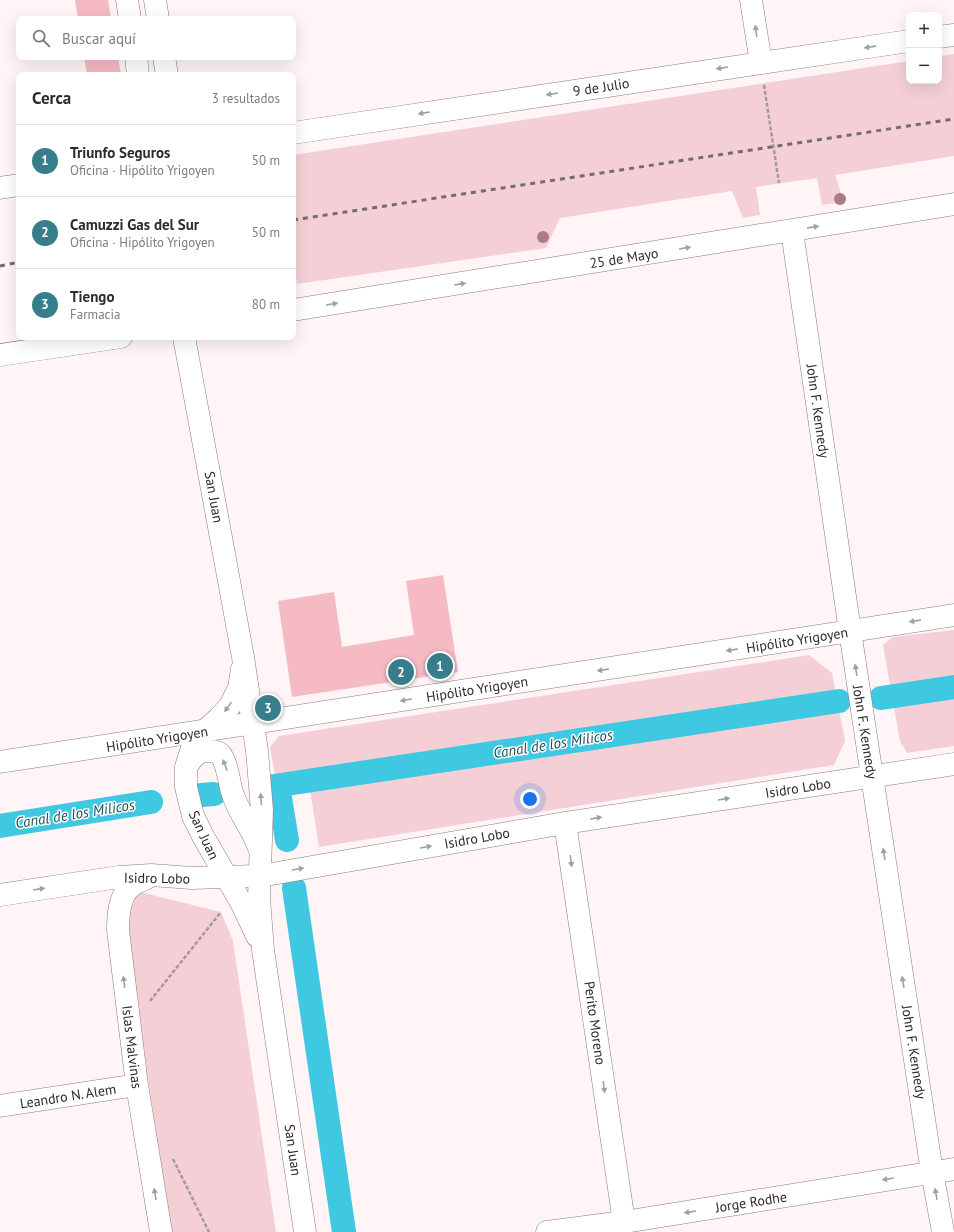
<!DOCTYPE html>
<html lang="es">
<meta charset="utf-8">
<style>
:root{--surface:#fff;--page:#f7f7f7;--text:#2b2b33;--muted:#7c7c81;--line:#e1e1e2;--accent:#387d8b}
body{margin:0;font-family:"PT Sans",sans-serif;background:var(--page);color:var(--text)}
.controls{position:absolute;right:12px;top:12px;display:grid;overflow:hidden;border-radius:8px;box-shadow:0 4px 16px #0002}
.controls button{width:36px;height:36px;display:grid;place-items:center;padding:0;border:0;border-bottom:1px solid var(--line);background:var(--surface);color:var(--text);font:20px sans-serif}
.you{position:absolute;left:530px;top:799px;width:14px;height:14px;margin:-10px;border:3px solid #fff;border-radius:50%;background:#1a73e8;box-shadow:0 0 0 6px #1a73e833}
.badge{display:grid;place-items:center;width:26px;height:26px;border-radius:50%;background:var(--accent);color:#fff;font-size:13px;font-weight:700}
.pin{position:absolute;translate:-50% -50%;border:2px solid #fff;box-shadow:0 1px 4px #0006}
.list{margin:0;padding:0;list-style:none}
h2{display:flex;justify-content:space-between;align-items:center;height:52px;margin:0;padding:0 16px;font-size:17px}
h2 small{font-size:13px;font-weight:400;color:var(--muted)}
.list li{display:grid;grid-template-columns:26px 1fr auto;gap:12px;align-items:center;box-sizing:border-box;height:72px;padding:0 16px;border-top:1px solid var(--line)}
.list b{display:block;font-size:15px;white-space:nowrap}
.list p{margin:0;font-size:13px;white-space:nowrap;color:var(--muted)}
.list em{font-size:13px;font-style:normal;color:var(--muted)}
.icon{flex:none;width:22px;height:22px;fill:none;stroke:currentColor;stroke-width:2;stroke-linecap:round;stroke-linejoin:round}
.map{position:relative;flex:none;width:954px;height:1232px;overflow:hidden}
.search{position:absolute;background:var(--surface);box-shadow:0 4px 16px #0002;left:16px;top:16px;width:280px;height:44px;display:flex;align-items:center;gap:10px;box-sizing:border-box;padding:0 14px;border-radius:8px;color:var(--muted);font-size:15px}
.panel{position:absolute;background:var(--surface);box-shadow:0 4px 16px #0002;left:16px;top:72px;width:280px;height:268px;border-radius:8px}
.map>svg:first-child{display:block}
</style>
<div class="map">
<svg width="954" height="1232" viewBox="0 0 954 1232">
<rect width="100%" height="100%" fill="#fff4f6"/>
<path fill="#f4d0d6" d="M 954,54 L 954,156 L 835,175 L 844,202 L 822,205 L 817,178 L 756,187 L 760,215 L 743,218 L 732,191 L 560,218 L 546,248 L 297,284 L 293,261 L 293,155 L 909,61 L 909,81 L 939,81 L 939,56 Z
M 954,630 L 954,746 L 907,753 L 900,741 L 883,645 L 893,637 Z
M 809,655 L 832,673 L 845,741 L 834,765 L 319,847 L 308,777 L 276,782 L 270,747 L 279,736 Z
M 140,892 L 221,912 L 233,941 L 276,1232 L 170,1232 L 124,908 Z"/>
<g fill="none" stroke-linecap="round" stroke-linejoin="round">
<path stroke="#3fc8e1" stroke-width="24" d="M 881,698 L 954,687
M 278,786 L 287,840
M 267,787 L 839,701
M 201,795 L 214,794
M 0,826 L 151,802
M 294,888 L 344,1232"/>
</g>
<path fill="#f6bac5" d="M 75,0 L 108,0 L 111,19 L 78,19 Z
M 84,57 L 118,57 L 121,75 L 87,75 Z
M 443,575 L 458,672 L 292,697 L 278,601 L 334,592 L 342,647 L 414,635 L 406,581 Z"/>
<g fill="none" stroke-linecap="round" stroke-linejoin="round">
<g stroke="#8a7b7e" stroke-width="23">
<path id="minor" d="M 751,0 L 761,63
M 0,188 L 19,185
M 792,231 L 850,631 L 932,1172 L 943,1232
M 0,355 L 121,337
M 0,762 L 954,615
M 565,823 L 624,1222
M 151,876 C 145,879 137,882 131,886 C 119,896 118,916 118,930 L 137,1085 L 161,1232
M 0,895 L 119,877 L 151,875 L 192,878 L 260,876 L 565,823 L 954,764
M 0,1106 L 137,1085
M 547,1232 L 624,1222 L 954,1169"/>
</g>
<g stroke="#8a7b7e" stroke-width="23">
<path id="major" d="M 127,0 L 130,19
M 155,0 L 158,19
M 939,37 L 954,35
M 136,57 L 138,75
M 164,57 L 167,75
M 293,133 L 909,41
M 293,310 L 954,204
M 184,337 L 243,657 L 257,751 L 262,810 L 259,899 L 263,950 L 305,1232
M 242,669 L 239,688 L 230,706 L 218,719 L 203,732 L 192,748 L 186,767 L 186,787 L 193,816 L 203,836 L 242,904 L 257,936
M 186,767 C 189,763 192,758 196,755 C 201,751 214,749 220,754 C 227,761 229,782 232,792 C 238,812 252,828 259,848"/>
</g>
<path stroke="#a29a9b" stroke-width="2.5" stroke-dasharray="4 2" stroke-linecap="butt" d="M 764,85 L 779,183
M 150,1001 L 221,912
M 173,1159 L 209,1232"/>
<use href="#minor" stroke="#fff" stroke-width="22"/>
<use href="#major" stroke="#fff" stroke-width="22"/>
<path stroke="#746d6e" stroke-width="3" stroke-dasharray="5 5" stroke-linecap="butt" d="M 293,220 L 954,119
M 0,266 L 19,262"/>
</g>
<g fill="#ad7a8a">
<circle cx="840" cy="199" r="6"/>
<circle cx="543" cy="237" r="6"/>
</g>
<defs><path id="oneway-solid" d="M-6-.8H1V-3.2L6.5 0L1 3.2V.8H-6Z"/></defs>
<g fill="#a19f9f">
<use href="#oneway-solid" transform="translate(756 31) rotate(-98)"/>
<use href="#oneway-solid" transform="translate(870 47) rotate(172)"/>
<use href="#oneway-solid" transform="translate(722 68) rotate(171)"/>
<use href="#oneway-solid" transform="translate(552 94) rotate(171)"/>
<use href="#oneway-solid" transform="translate(424 113) rotate(171)"/>
<use href="#oneway-solid" transform="translate(813 227) rotate(-9)"/>
<use href="#oneway-solid" transform="translate(685 248) rotate(-9)"/>
<use href="#oneway-solid" transform="translate(460 284) rotate(-9)"/>
<use href="#oneway-solid" transform="translate(332 304) rotate(-9)"/>
<use href="#oneway-solid" transform="translate(915 621) rotate(171)"/>
<use href="#oneway-solid" transform="translate(732 650) rotate(171)"/>
<use href="#oneway-solid" transform="translate(603 670) rotate(171)"/>
<use href="#oneway-solid" transform="translate(856 670) rotate(-99)"/>
<use href="#oneway-solid" transform="translate(406 700) rotate(171)"/>
<use href="#oneway-solid" transform="translate(228 707) rotate(126)"/>
<use href="#oneway-solid" transform="translate(225 765) rotate(-110)"/>
<use href="#oneway-solid" transform="translate(261 799) rotate(-94)"/>
<use href="#oneway-solid" transform="translate(724 799) rotate(-9)"/>
<use href="#oneway-solid" transform="translate(596 818) rotate(-9)"/>
<use href="#oneway-solid" transform="translate(426 847) rotate(-10)"/>
<use href="#oneway-solid" transform="translate(884 854) rotate(-99)"/>
<use href="#oneway-solid" transform="translate(571 861) rotate(82)"/>
<use href="#oneway-solid" transform="translate(298 869) rotate(-10)"/>
<use href="#oneway-solid" transform="translate(39 889) rotate(-9)"/>
<use href="#oneway-solid" transform="translate(124 982) rotate(-97)"/>
<use href="#oneway-solid" transform="translate(903 982) rotate(-99)"/>
<use href="#oneway-solid" transform="translate(604 1087) rotate(82)"/>
<use href="#oneway-solid" transform="translate(888 1179) rotate(171)"/>
<use href="#oneway-solid" transform="translate(155 1194) rotate(-100)"/>
<use href="#oneway-solid" transform="translate(936 1194) rotate(-100)"/>
<use href="#oneway-solid" transform="translate(690 1212) rotate(171)"/>
</g>
<g text-anchor="middle" stroke-width="3" stroke-linejoin="round" paint-order="stroke">
<g font-size="14" fill="#2f292a" stroke="#fff">
<text transform="translate(601 87) rotate(-9)" y="5">9 de Julio</text>
<text transform="translate(624 258) rotate(-9)" y="5">25 de Mayo</text>
<text transform="translate(818 411) rotate(82)" y="5">John F. Kennedy</text>
<text transform="translate(214 497) rotate(80)" y="5">San Juan</text>
<text transform="translate(797 640) rotate(-9)" y="5">Hipólito Yrigoyen</text>
<text transform="translate(477 689) rotate(-9)" y="5">Hipólito Yrigoyen</text>
<text transform="translate(865 732) rotate(81)" y="5">John F. Kennedy</text>
<text transform="translate(157 739) rotate(-9)" y="5">Hipólito Yrigoyen</text>
<text transform="translate(798 788) rotate(-9)" y="5">Isidro Lobo</text>
<text transform="translate(204 835) rotate(65)" y="5">San Juan</text>
<text transform="translate(477 838) rotate(-10)" y="5">Isidro Lobo</text>
<text transform="translate(157 878) rotate(1)" y="5">Isidro Lobo</text>
<text transform="translate(595 1023) rotate(82)" y="5">Perito Moreno</text>
<text transform="translate(132 1047) rotate(83)" y="5">Islas Malvinas</text>
<text transform="translate(914 1052) rotate(81)" y="5">John F. Kennedy</text>
<text transform="translate(68 1096) rotate(-9)" y="5">Leandro N. Alem</text>
<text transform="translate(293 1150) rotate(82)" y="5">San Juan</text>
<text transform="translate(751 1202) rotate(-9)" y="5">Jorge Rodhe</text>
</g>
<g font-size="15" font-style="italic" fill="#18515b" stroke="#fff">
<text transform="translate(553 744) rotate(-9)" y="5">Canal de los Milicos</text>
<text transform="translate(75 814) rotate(-9)" y="5">Canal de los Milicos</text>
</g>
</g>
</svg>
<div class="controls">
<button>+</button>
<button>−</button>
</div>
<div class="you"></div>
<div class="pin badge" style="left:440px;top:666px">1</div>
<div class="pin badge" style="left:401px;top:672px">2</div>
<div class="pin badge" style="left:268px;top:708px">3</div>
<div class="search"><svg class="icon" aria-label="search" viewBox="0 0 24 24"><circle cx="10" cy="10" r="6"/><path d="M15 15l6 6"/></svg>Buscar aquí</div>
<section class="panel">
<h2>Cerca<small>3 resultados</small></h2>
<ul class="list">
<li><span class="badge">1</span><div><b>Triunfo Seguros</b><p>Oficina · Hipólito Yrigoyen</p></div><em>50 m</em></li>
<li><span class="badge">2</span><div><b>Camuzzi Gas del Sur</b><p>Oficina · Hipólito Yrigoyen</p></div><em>50 m</em></li>
<li><span class="badge">3</span><div><b>Tiengo</b><p>Farmacia</p></div><em>80 m</em></li>
</ul>
</section>
</div>
